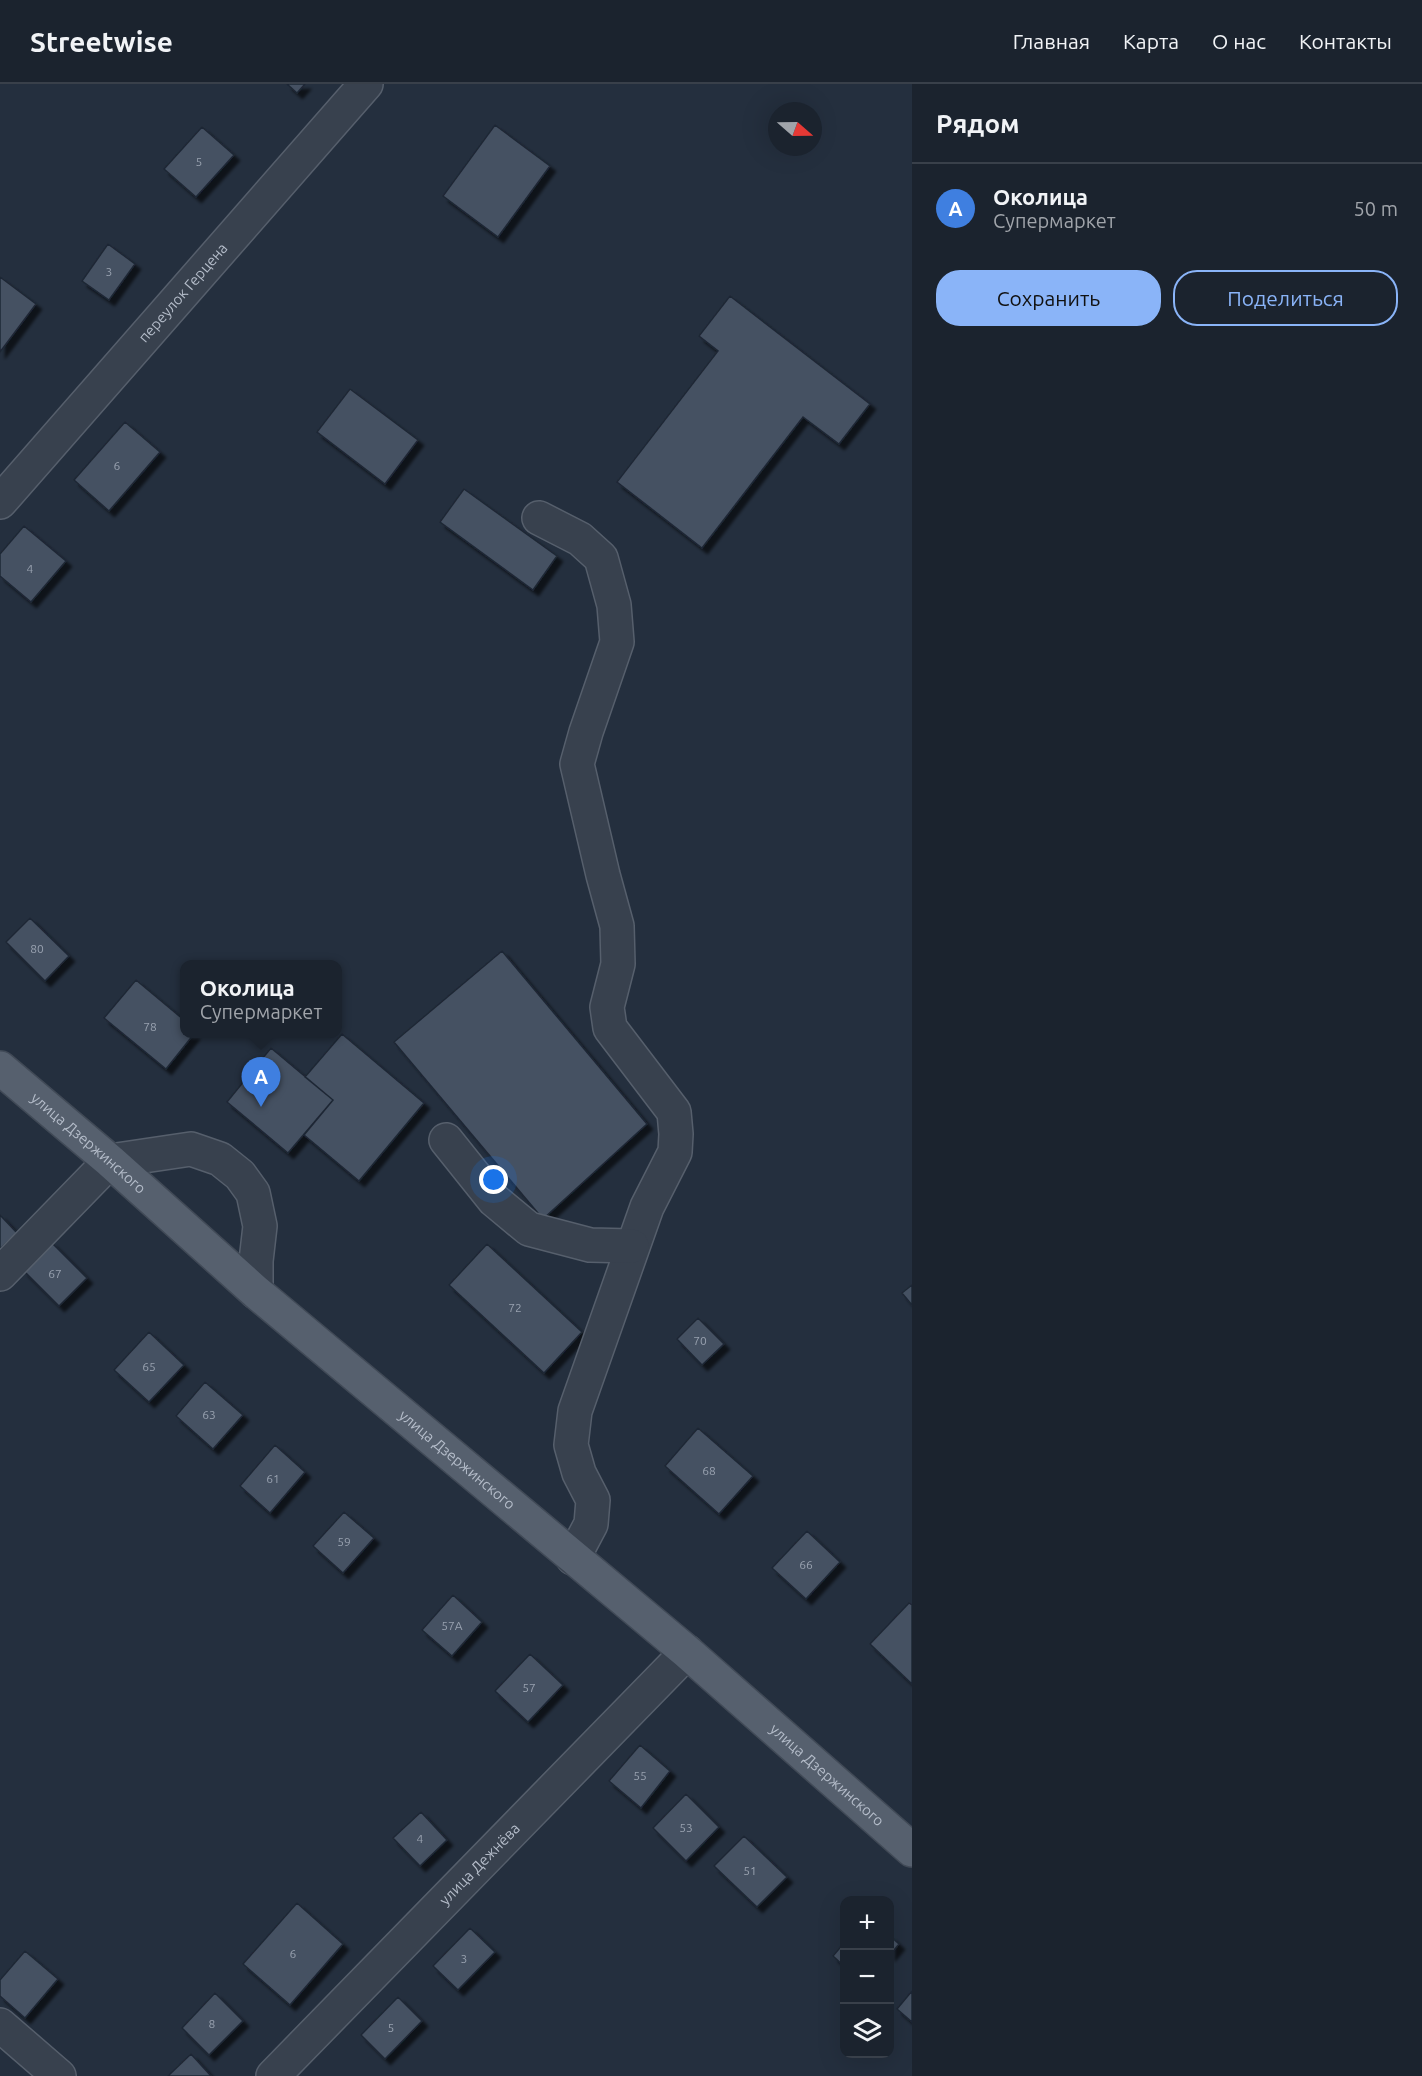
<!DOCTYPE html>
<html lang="ru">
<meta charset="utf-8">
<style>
:root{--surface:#1b232e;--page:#242b36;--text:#f1f3f6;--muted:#a0a4aa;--line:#39404a;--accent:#8ab4f8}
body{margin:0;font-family:Ubuntu,sans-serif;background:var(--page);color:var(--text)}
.controls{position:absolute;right:18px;bottom:18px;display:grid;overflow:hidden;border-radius:12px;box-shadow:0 6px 24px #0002}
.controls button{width:54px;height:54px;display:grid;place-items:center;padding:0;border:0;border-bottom:2px solid var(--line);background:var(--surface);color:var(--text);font:30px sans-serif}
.compass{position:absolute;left:768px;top:18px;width:54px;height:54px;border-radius:50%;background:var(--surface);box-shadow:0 6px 24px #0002;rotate:110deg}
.you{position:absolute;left:494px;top:1096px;width:21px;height:21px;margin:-15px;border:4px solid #fff;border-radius:50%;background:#1a73e8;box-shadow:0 0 0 9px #1a73e833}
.badge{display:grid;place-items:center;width:39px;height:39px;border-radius:50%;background:var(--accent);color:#fff;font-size:20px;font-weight:700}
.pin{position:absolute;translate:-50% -50px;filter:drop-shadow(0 2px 3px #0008)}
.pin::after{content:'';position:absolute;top:32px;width:21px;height:18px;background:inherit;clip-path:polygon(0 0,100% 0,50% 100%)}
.popup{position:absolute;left:180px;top:876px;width:162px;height:78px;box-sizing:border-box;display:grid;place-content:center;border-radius:12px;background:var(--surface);filter:drop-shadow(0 2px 4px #0005);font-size:20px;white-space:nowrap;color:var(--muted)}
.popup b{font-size:22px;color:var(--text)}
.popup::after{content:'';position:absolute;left:50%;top:100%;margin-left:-12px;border:12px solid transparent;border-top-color:var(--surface)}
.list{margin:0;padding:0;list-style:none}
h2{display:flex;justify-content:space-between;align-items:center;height:78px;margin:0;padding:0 24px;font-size:26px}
h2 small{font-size:20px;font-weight:400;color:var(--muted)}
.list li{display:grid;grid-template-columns:39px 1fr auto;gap:18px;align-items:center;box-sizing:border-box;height:90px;padding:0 24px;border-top:2px solid var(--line)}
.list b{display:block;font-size:22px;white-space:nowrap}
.list p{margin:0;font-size:20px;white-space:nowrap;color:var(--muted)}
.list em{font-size:20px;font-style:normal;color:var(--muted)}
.actions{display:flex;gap:12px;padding:18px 24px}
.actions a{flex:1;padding:14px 0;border:2px solid var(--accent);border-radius:24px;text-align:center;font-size:21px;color:var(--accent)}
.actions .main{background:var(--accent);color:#111}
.icon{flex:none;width:33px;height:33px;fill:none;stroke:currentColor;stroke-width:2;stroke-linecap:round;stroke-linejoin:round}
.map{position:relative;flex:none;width:912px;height:1992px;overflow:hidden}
header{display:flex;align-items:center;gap:36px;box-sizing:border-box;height:84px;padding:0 30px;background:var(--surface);border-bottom:2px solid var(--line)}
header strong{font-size:28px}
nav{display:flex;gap:33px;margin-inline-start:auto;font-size:21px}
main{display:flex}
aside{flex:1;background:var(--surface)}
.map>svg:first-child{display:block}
</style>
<header>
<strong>Streetwise</strong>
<nav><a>Главная</a><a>Карта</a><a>О нас</a><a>Контакты</a></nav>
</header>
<main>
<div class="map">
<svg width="912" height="1992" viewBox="0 0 912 1992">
<defs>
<filter id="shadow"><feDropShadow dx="5.5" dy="5.5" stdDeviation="1.5" flood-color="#0009"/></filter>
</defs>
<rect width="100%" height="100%" fill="#242f3e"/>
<path fill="#455162" stroke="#1f2835" stroke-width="1.5" filter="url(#shadow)" d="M 287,0 L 305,0 L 297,9 Z
M 495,41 L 550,82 L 498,153 L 443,112 Z
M 202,43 L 234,71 L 196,113 L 164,85 Z
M 108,160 L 135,180 L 109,216 L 82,197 Z
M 0,193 L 36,220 L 0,268 Z
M 730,212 L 870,320 L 839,360 L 803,333 L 702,464 L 617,398 L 718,267 L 699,252 Z
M 350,305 L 418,356 L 385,400 L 317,348 Z
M 125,338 L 160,368 L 109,427 L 74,396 Z
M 464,405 L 557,472 L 533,506 L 440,438 Z
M 24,442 L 66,477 L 31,518 L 0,492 L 0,470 Z
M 30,834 L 69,872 L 45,897 L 6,858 Z
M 502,867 L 647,1040 L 543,1135 L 394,958 Z
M 136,896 L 184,936 L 184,950 L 194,950 L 166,985 L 104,934 Z
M 342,950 L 424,1019 L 359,1097 L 304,1051 L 333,1016 L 305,993 Z
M 271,964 L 333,1016 L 288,1069 L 227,1018 Z
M 0,1131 L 17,1149 L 0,1165 Z
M 51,1158 L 87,1194 L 59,1222 L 23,1186 Z
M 487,1160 L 582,1248 L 544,1289 L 449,1201 Z
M 912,1201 L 912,1221 L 902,1209 Z
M 698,1234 L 724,1260 L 702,1281 L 677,1255 Z
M 149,1248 L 184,1281 L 149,1318 L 114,1286 Z
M 205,1298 L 243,1331 L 213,1365 L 176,1332 Z
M 698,1344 L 753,1392 L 719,1430 L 665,1382 Z
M 275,1361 L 305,1388 L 270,1429 L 240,1402 Z
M 344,1428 L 374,1454 L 343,1489 L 313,1462 Z
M 807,1447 L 840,1478 L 806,1515 L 772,1484 Z
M 453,1511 L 482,1538 L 452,1572 L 422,1546 Z
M 909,1519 L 912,1521 L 912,1600 L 870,1560 Z
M 530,1570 L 563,1601 L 528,1638 L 495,1607 Z
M 640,1661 L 670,1687 L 641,1724 L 609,1697 Z
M 686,1710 L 719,1743 L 686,1777 L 653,1744 Z
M 421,1728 L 447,1756 L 420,1782 L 393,1754 Z
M 744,1752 L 787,1793 L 757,1823 L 714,1782 Z
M 297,1819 L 343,1860 L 290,1921 L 243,1880 Z
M 470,1844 L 495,1868 L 458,1906 L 433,1882 Z
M 890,1852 L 899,1860 L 890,1871 Z
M 844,1859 L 844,1882 L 833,1872 Z
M 25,1867 L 58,1895 L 25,1934 L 0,1912 L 0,1896 Z
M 912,1907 L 912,1938 L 897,1925 Z
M 215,1909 L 243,1937 L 209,1971 L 182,1944 Z
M 398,1913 L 422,1937 L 385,1975 L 361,1951 Z
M 191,1970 L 211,1992 L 168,1992 Z"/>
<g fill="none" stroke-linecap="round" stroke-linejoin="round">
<g stroke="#565f6c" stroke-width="36">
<g id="minor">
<path id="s1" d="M 0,418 L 366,0"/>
<path d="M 539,434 L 580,455 L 601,474 L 614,521 L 617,558 L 586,648 L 577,680 L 603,791 L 617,842 L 618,880 L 607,923 L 610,944 L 674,1028 L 676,1050 L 675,1068 L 647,1123 L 575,1327 L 571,1361 L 579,1389 L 593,1416 L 591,1440 L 573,1474"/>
<path d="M 446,1056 L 494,1116 L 529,1145 L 590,1161 L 632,1162"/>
<path d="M 0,1190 L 110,1077 L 191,1065 L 220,1075 L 240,1091 L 253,1109 L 260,1142 L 256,1177 L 256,1208"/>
<path d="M 0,1941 L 59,1992"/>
<path id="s2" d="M 273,1992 L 687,1568"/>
</g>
</g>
<g stroke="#414a57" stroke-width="36">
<g id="major">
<path id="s3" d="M 0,984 L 110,1077 L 256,1208 L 687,1568 L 912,1766"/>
</g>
</g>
<use href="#minor" stroke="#38414e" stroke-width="33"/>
<use href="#major" stroke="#56606e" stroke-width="33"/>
</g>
<g text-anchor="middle" stroke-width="4.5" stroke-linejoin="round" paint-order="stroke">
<g font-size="12" fill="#98a1af">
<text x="199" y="82">5</text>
<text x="109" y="192">3</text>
<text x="117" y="386">6</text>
<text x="30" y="489">4</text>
<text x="37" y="869">80</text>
<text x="150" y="947">78</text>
<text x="55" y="1194">67</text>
<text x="515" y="1228">72</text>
<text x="700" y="1261">70</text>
<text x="149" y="1287">65</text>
<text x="209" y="1335">63</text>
<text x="709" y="1391">68</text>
<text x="273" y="1399">61</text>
<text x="344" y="1462">59</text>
<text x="806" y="1485">66</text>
<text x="452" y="1546">57А</text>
<text x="529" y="1608">57</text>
<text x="640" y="1696">55</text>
<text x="686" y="1748">53</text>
<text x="420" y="1759">4</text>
<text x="750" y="1791">51</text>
<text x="293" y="1874">6</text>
<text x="464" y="1879">3</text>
<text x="212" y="1944">8</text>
<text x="391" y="1948">5</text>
</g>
<g font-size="15" fill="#b4bcc9" stroke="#1d2633">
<text dy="5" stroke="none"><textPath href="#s1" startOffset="278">переулок Герцена</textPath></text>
<text dy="5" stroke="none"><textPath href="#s3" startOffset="116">улица Дзержинского</textPath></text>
<text dy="5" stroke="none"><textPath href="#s3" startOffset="602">улица Дзержинского</textPath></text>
<text dy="5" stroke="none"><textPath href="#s3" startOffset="1088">улица Дзержинского</textPath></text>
<text dy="5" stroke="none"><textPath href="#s2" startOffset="296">улица Дежнёва</textPath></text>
</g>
</g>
</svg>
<div class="controls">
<button>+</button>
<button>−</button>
<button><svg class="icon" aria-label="layers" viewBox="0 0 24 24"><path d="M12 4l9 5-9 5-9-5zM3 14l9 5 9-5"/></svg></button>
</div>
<svg class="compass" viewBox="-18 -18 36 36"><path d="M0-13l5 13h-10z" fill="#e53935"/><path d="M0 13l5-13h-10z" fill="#a0a4aa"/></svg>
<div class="you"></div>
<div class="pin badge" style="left:261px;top:1023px;background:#3f7fe0">A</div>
<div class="popup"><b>Околица</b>Супермаркет</div>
</div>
<aside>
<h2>Рядом<small></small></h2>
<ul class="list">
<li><span class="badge" style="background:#3f7fe0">A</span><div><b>Околица</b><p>Супермаркет</p></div><em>50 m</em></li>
</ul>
<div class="actions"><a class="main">Сохранить</a><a>Поделиться</a></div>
</aside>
</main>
